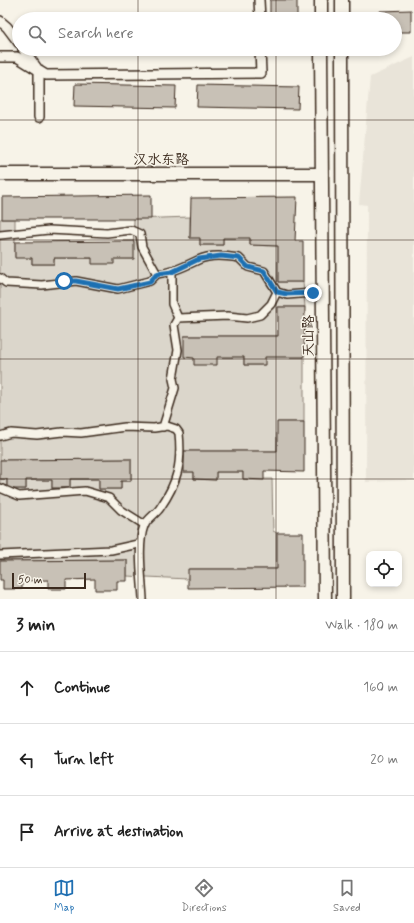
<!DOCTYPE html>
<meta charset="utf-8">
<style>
:root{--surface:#fff;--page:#f2f2f2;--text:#222;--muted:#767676;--line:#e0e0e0;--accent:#1f6fb2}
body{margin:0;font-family:Mynerve,"LXGW WenKai TC",sans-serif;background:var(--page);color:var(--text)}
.controls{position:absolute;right:12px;bottom:12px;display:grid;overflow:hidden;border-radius:8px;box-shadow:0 2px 6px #0003}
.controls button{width:36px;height:36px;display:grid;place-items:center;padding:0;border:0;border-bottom:1px solid var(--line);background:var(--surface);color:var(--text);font:20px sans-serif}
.scale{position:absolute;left:12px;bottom:10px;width:74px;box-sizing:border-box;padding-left:4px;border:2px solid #3b2a1e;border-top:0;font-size:11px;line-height:14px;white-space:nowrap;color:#3b2a1e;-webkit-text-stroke:3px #f7f3e8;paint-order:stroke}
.stop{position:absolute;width:12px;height:12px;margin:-9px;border:3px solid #1f6fb2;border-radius:50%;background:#fff}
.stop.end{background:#1f6fb2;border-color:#fff;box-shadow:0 1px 4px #0008}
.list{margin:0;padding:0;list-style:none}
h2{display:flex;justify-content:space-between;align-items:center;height:52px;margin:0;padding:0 16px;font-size:17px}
h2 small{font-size:13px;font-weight:400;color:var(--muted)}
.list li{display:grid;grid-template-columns:26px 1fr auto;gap:12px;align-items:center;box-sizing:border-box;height:72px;padding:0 16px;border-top:1px solid var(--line)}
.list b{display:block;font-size:15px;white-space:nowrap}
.list em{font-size:13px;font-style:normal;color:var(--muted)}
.icon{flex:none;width:22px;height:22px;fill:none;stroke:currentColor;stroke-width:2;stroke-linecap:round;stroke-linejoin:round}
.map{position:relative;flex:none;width:414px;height:599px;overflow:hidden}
.search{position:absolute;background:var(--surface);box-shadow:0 2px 6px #0003;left:12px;right:12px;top:12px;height:44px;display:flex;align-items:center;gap:10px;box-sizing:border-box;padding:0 14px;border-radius:22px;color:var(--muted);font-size:15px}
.sheet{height:268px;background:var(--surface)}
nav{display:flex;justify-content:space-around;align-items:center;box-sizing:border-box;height:56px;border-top:1px solid var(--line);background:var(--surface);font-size:11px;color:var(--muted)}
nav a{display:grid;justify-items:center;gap:2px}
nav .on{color:var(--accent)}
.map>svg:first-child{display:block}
</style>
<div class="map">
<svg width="414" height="599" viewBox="0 0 414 599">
<rect width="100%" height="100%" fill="#f7f3e8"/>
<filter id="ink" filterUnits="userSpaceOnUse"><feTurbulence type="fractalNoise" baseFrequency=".025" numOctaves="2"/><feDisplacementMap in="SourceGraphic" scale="8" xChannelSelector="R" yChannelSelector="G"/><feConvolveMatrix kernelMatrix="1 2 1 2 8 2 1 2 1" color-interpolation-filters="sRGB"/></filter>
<g filter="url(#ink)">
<path fill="#e9e4d9" d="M 414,57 L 414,480 L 366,482 L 367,205 L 359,204 L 370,77 Z"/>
<path fill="#dbd6cb" stroke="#8b8074" d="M 190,217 L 190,238 L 200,238 L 200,245 L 223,245 L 223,238 L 250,238 L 250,245 L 278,246 L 278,282 L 303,282 L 305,307 L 278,307 L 278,336 L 185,336 L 185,357 L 244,357 L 244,365 L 264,365 L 265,357 L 304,357 L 304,422 L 278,422 L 277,451 L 184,451 L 184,472 L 194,472 L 194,479 L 216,480 L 216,472 L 243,472 L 243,479 L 272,479 L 273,531 L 277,533 L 277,569 L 189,569 L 188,579 L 127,576 L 127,560 L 0,561 L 0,479 L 7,479 L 7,489 L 26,489 L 26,480 L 52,480 L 52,488 L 70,488 L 70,479 L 99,479 L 99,489 L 121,489 L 121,481 L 131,481 L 131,459 L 0,460 L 0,219 L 15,219 L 15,257 L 32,258 L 32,264 L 54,264 L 54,258 L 133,259 L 134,219 Z"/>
<path fill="#c8c1b6" stroke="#3b2a1e" d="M 270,0 L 297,0 L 297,19 L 270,19 Z
M 411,10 L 411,32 L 395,32 L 395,19 L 380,19 L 380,11 Z
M 75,84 L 176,86 L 175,108 L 74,106 Z
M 198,85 L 299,87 L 298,109 L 197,107 Z
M 151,195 L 151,219 L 2,219 L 2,197 Z
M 297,197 L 295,241 L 303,241 L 303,282 L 278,282 L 278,246 L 250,245 L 250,238 L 223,238 L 223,245 L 200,245 L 200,238 L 190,238 L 191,198 Z
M 134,241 L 134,259 L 114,259 L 114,264 L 92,264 L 92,258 L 54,258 L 54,264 L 32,264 L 32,258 L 15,258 L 15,242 Z
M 278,307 L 305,307 L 304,357 L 265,357 L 265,365 L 244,365 L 244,357 L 217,357 L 217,365 L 194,365 L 194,358 L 184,357 L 184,336 L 278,336 Z
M 277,422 L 304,422 L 304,472 L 264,471 L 264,480 L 243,479 L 243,472 L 216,472 L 216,480 L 194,479 L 194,472 L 184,472 L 184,451 L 277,451 Z
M 131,459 L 131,481 L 121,481 L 121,489 L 99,489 L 99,479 L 70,479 L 70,488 L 52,488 L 52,480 L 26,480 L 26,489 L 7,489 L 7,479 L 0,479 L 0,460 Z
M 277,533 L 303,533 L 303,587 L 188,588 L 188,569 L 277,569 Z
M 127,560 L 127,581 L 117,581 L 117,590 L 95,590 L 95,579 L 66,580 L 66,589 L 48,589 L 48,580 L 22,581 L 22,589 L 3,589 L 3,580 L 0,580 L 0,561 Z"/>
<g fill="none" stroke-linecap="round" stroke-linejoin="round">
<g stroke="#3b2a1e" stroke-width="10">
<path id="pedestrian" d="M 0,235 L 49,230 L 107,233 L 131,230 L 140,234 L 142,247 L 157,274 L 150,281 L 118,289 L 76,281 L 42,285 L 6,283 L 0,278
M 172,272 L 172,304 L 178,318
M 157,274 C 174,272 183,267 198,260 C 211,254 226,256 239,258 L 248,267 L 264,271 L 277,292 L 287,295 L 313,293
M 163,427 L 175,388 L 173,379 L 178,350 L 174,325 L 178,318 L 228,316 L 247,318 L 260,315 L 271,304 L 277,292
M 0,436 L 11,433 L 37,435 L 62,432 L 81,433 L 125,427 L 154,428 L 167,426 L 176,429 L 179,433 C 182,463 178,482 160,508 C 156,514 147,519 144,526 C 137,544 142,579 143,599
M 0,488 L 19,496 L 85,491 L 109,498 L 121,510 L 145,525
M 0,555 L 111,550 L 138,544"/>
</g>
<g stroke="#3b2a1e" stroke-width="12">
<path id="minor" d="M 259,0 L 260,19
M 0,21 L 7,27 L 19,43
M 23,49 L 39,71 L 39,117
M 0,57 L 17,57 L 46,75 L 261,73 L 260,49"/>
</g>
<g stroke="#3b2a1e" stroke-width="15">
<path id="tertiary" d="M 321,0 L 321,19
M 342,0 L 342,19
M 321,49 L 325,599
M 342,49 L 343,599
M 0,174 L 322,174"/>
</g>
<use href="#pedestrian" stroke="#f7f3e8" stroke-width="7"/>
<use href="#minor" stroke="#f7f3e8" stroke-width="9"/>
<use href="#tertiary" stroke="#f7f3e8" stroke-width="12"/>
</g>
</g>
<g fill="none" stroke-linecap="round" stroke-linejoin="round" filter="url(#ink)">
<path stroke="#1f6fb2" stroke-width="5" d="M 64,281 L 76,281 L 118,289 L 150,282 L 157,274 L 172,272 L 199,259 L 221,256 L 239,258 L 248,267 L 264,271 L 277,292 L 287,294 L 313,293"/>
</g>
<path fill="none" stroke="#3b2a1e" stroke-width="1" stroke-opacity="0.55" d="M 138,0 L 138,19M 276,0 L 276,19M 138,49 L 138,599M 276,49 L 276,599M 0,120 L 414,120M 0,240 L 414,240M 0,359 L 414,359M 0,479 L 414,479"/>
<g text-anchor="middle" stroke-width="3" stroke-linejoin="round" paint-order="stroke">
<g font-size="14" fill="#3b2a1e" stroke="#f7f3e8">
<text x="161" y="164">汉水东路</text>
<text transform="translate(308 336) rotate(-90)" y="5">天山路</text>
</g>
</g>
</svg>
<div class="controls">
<button><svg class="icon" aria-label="locate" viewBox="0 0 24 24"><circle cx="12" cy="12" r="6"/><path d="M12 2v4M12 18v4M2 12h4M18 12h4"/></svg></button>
</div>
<div class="scale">50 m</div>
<div class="stop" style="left:64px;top:281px"></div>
<div class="stop end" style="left:313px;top:293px"></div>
<div class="search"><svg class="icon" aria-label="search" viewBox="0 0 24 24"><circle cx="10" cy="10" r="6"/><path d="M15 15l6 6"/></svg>Search here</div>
</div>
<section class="sheet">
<h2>3 min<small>Walk · 180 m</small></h2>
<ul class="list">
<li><svg class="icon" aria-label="ahead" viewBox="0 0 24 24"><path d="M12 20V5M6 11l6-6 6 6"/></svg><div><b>Continue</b></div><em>160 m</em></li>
<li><svg class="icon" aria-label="left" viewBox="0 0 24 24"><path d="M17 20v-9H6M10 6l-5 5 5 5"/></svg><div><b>Turn left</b></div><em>20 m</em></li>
<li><svg class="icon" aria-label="arrive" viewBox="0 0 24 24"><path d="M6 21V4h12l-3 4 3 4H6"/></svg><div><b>Arrive at destination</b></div></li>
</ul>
</section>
<nav>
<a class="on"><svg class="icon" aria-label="map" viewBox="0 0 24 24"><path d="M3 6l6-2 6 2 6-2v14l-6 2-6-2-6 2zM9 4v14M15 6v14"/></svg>Map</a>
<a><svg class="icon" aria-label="directions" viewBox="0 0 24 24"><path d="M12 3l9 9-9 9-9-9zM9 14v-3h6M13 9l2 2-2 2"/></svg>Directions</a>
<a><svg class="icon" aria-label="saved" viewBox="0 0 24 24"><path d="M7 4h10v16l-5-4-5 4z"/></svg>Saved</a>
</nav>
